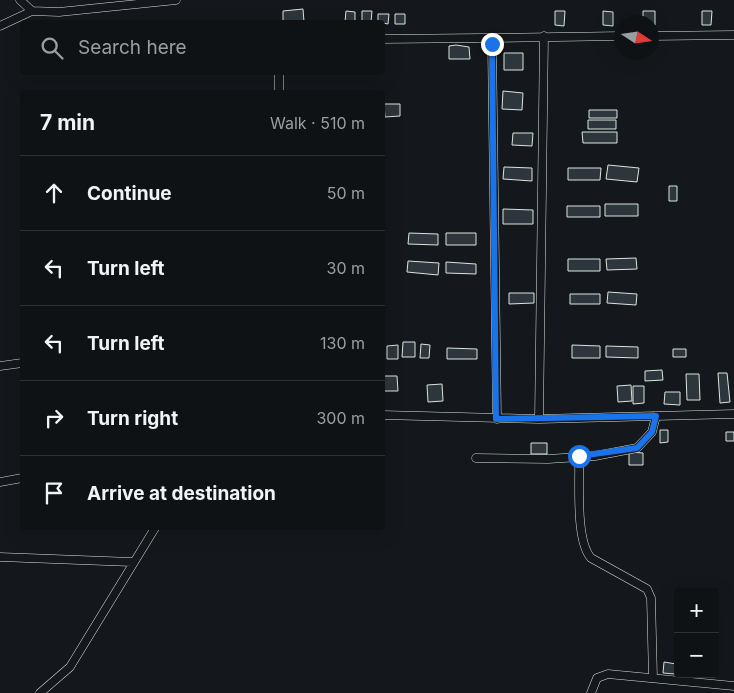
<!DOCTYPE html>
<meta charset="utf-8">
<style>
:root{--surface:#0f1215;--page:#1d2022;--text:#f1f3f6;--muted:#9b9ea0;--line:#2f3234}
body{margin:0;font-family:Inter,sans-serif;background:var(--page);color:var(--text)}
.controls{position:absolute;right:15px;bottom:15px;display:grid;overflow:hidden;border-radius:5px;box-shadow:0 5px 20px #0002}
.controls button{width:45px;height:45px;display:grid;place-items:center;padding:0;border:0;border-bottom:1px solid var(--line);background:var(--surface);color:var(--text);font:25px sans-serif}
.compass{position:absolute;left:614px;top:15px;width:45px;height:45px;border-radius:50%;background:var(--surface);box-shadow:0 5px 20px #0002;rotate:102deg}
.stop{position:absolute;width:15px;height:15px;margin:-11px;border:4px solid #1a73e8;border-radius:50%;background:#fff}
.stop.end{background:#1a73e8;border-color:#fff;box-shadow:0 1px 5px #0008}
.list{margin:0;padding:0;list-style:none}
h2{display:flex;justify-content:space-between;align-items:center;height:65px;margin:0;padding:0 20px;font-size:21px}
h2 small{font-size:16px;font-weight:400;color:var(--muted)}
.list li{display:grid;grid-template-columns:32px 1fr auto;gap:15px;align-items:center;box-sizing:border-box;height:75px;padding:0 20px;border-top:1px solid var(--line)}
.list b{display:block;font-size:19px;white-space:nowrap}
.list em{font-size:16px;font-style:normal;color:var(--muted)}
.icon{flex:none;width:28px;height:28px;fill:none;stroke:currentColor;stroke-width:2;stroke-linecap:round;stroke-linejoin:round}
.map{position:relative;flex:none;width:734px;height:693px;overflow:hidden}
.search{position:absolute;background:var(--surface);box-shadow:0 5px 20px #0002;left:20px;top:20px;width:365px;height:55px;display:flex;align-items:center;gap:12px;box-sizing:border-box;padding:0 18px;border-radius:5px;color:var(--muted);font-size:19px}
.panel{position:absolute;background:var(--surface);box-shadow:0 5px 20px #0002;left:20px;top:90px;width:365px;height:440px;border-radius:5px}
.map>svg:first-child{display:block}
</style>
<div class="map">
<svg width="734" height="693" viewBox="0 0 734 693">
<rect width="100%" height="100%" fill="#14181c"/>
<path fill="#2c363c" stroke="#d8e6dc" d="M 303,9 L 304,22 L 283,22 L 283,11 Z
M 346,11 L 355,12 L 355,22 L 345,22 Z
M 362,11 L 372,11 L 371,22 L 362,22 Z
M 555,11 L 565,11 L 564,26 L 555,25 Z
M 603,11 L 613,12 L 613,26 L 603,25 Z
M 643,11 L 655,11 L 655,25 L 643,22 Z
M 702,11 L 712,11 L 711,25 L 702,25 Z
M 378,14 L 389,14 L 388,24 L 378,22 Z
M 395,14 L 405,14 L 405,24 L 395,24 Z
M 456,45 L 469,47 L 470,59 L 449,59 L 449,46 Z
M 504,53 L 523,53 L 523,70 L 504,70 Z
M 503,91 L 523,93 L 522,110 L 502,109 Z
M 384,104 L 400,104 L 400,116 L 385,117 Z
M 589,110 L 617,110 L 617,118 L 589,118 Z
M 588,120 L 616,120 L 616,129 L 588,129 Z
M 582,132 L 617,132 L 617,143 L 583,143 Z
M 513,133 L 533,133 L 532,146 L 512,145 Z
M 608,165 L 639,168 L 637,182 L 606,179 Z
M 504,167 L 532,168 L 532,181 L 503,179 Z
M 568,168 L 601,168 L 600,180 L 568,180 Z
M 669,186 L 677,186 L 677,201 L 669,201 Z
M 605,204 L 638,204 L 638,216 L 605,216 Z
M 567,206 L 600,206 L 600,217 L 567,217 Z
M 503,209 L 533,210 L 533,224 L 503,224 Z
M 409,233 L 438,234 L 438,245 L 408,244 Z
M 446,233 L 476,233 L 476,245 L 446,245 Z
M 636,258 L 637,269 L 607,270 L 606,259 Z
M 568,259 L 600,259 L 600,271 L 568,271 Z
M 408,261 L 439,263 L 438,275 L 407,272 Z
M 446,262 L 476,264 L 476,274 L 446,273 Z
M 608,292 L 637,294 L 636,305 L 607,303 Z
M 509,293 L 534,293 L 534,303 L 509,304 Z
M 570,294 L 600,294 L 600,304 L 570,304 Z
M 403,342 L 415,342 L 415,357 L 402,357 Z
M 421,344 L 430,345 L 429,358 L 420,358 Z
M 398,345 L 398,359 L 387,359 L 387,346 Z
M 572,345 L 600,346 L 600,358 L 572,358 Z
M 606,346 L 638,347 L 638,358 L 606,357 Z
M 447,348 L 477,349 L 477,359 L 447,359 Z
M 673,349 L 686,349 L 686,357 L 673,357 Z
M 662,370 L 663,380 L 645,381 L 645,371 Z
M 718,373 L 727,373 L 730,402 L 720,403 Z
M 686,374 L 699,374 L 700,400 L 687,400 Z
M 383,376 L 397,376 L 398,391 L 383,391 Z
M 442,384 L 443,401 L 428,402 L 427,385 Z
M 631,385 L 632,401 L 618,402 L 617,386 Z
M 633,386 L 644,386 L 644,403 L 633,404 Z
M 665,392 L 680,392 L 680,405 L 664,404 Z
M 660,430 L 668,430 L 668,442 L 660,443 Z
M 726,432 L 734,432 L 734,441 L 726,441 Z
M 531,443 L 547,443 L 547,454 L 531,454 Z
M 629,452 L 643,453 L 643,465 L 629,465 Z
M 664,662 L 676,664 L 675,674 L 663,673 Z"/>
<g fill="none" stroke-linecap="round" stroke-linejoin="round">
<g stroke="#d8e6dc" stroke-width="9">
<path id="minor" d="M 20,0 L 32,11
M 0,26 L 32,11 L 59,12 L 176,0
M 652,36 L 734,35
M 489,38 L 622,36
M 382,39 L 483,38 L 489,38 L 492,44 L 497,419
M 279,72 L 279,92
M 0,366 L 22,363
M 382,415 L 539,419 L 734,414
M 539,419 L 544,36
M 579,457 C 580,481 575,540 591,558 L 647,589 L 651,598 L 653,678
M 476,458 L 548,459 L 595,456 L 637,448 L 652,432 L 656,416
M 0,482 L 22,478
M 0,557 L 132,562
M 40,693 L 70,667 L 155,528
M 591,693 L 597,678 L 608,674 L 734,686"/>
</g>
<use href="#minor" stroke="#14181c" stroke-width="8"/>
</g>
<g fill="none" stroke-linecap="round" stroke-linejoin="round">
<path stroke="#1a73e8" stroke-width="6" d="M 492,44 L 496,419 L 656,416 L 652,432 L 637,448 L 579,456"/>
</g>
</svg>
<div class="controls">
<button>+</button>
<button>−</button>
</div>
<svg class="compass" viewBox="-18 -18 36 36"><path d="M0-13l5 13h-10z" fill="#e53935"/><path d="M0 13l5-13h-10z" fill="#9b9ea0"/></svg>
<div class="stop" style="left:579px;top:456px"></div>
<div class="stop end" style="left:492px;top:44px"></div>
<div class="search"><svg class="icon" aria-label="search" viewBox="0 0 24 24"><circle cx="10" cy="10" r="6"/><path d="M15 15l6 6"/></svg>Search here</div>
<section class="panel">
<h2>7 min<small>Walk · 510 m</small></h2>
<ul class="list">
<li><svg class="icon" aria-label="ahead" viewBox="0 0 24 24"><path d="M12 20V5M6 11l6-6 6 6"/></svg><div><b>Continue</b></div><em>50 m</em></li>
<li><svg class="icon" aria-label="left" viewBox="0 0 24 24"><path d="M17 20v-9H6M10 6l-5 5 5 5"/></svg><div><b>Turn left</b></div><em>30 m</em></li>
<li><svg class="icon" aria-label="left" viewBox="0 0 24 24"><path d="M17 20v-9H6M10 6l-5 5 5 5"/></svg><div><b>Turn left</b></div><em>130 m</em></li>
<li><svg class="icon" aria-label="right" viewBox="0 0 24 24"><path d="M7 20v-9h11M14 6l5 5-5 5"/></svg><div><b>Turn right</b></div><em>300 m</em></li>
<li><svg class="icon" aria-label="arrive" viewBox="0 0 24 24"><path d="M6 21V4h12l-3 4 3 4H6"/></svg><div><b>Arrive at destination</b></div></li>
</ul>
</section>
</div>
